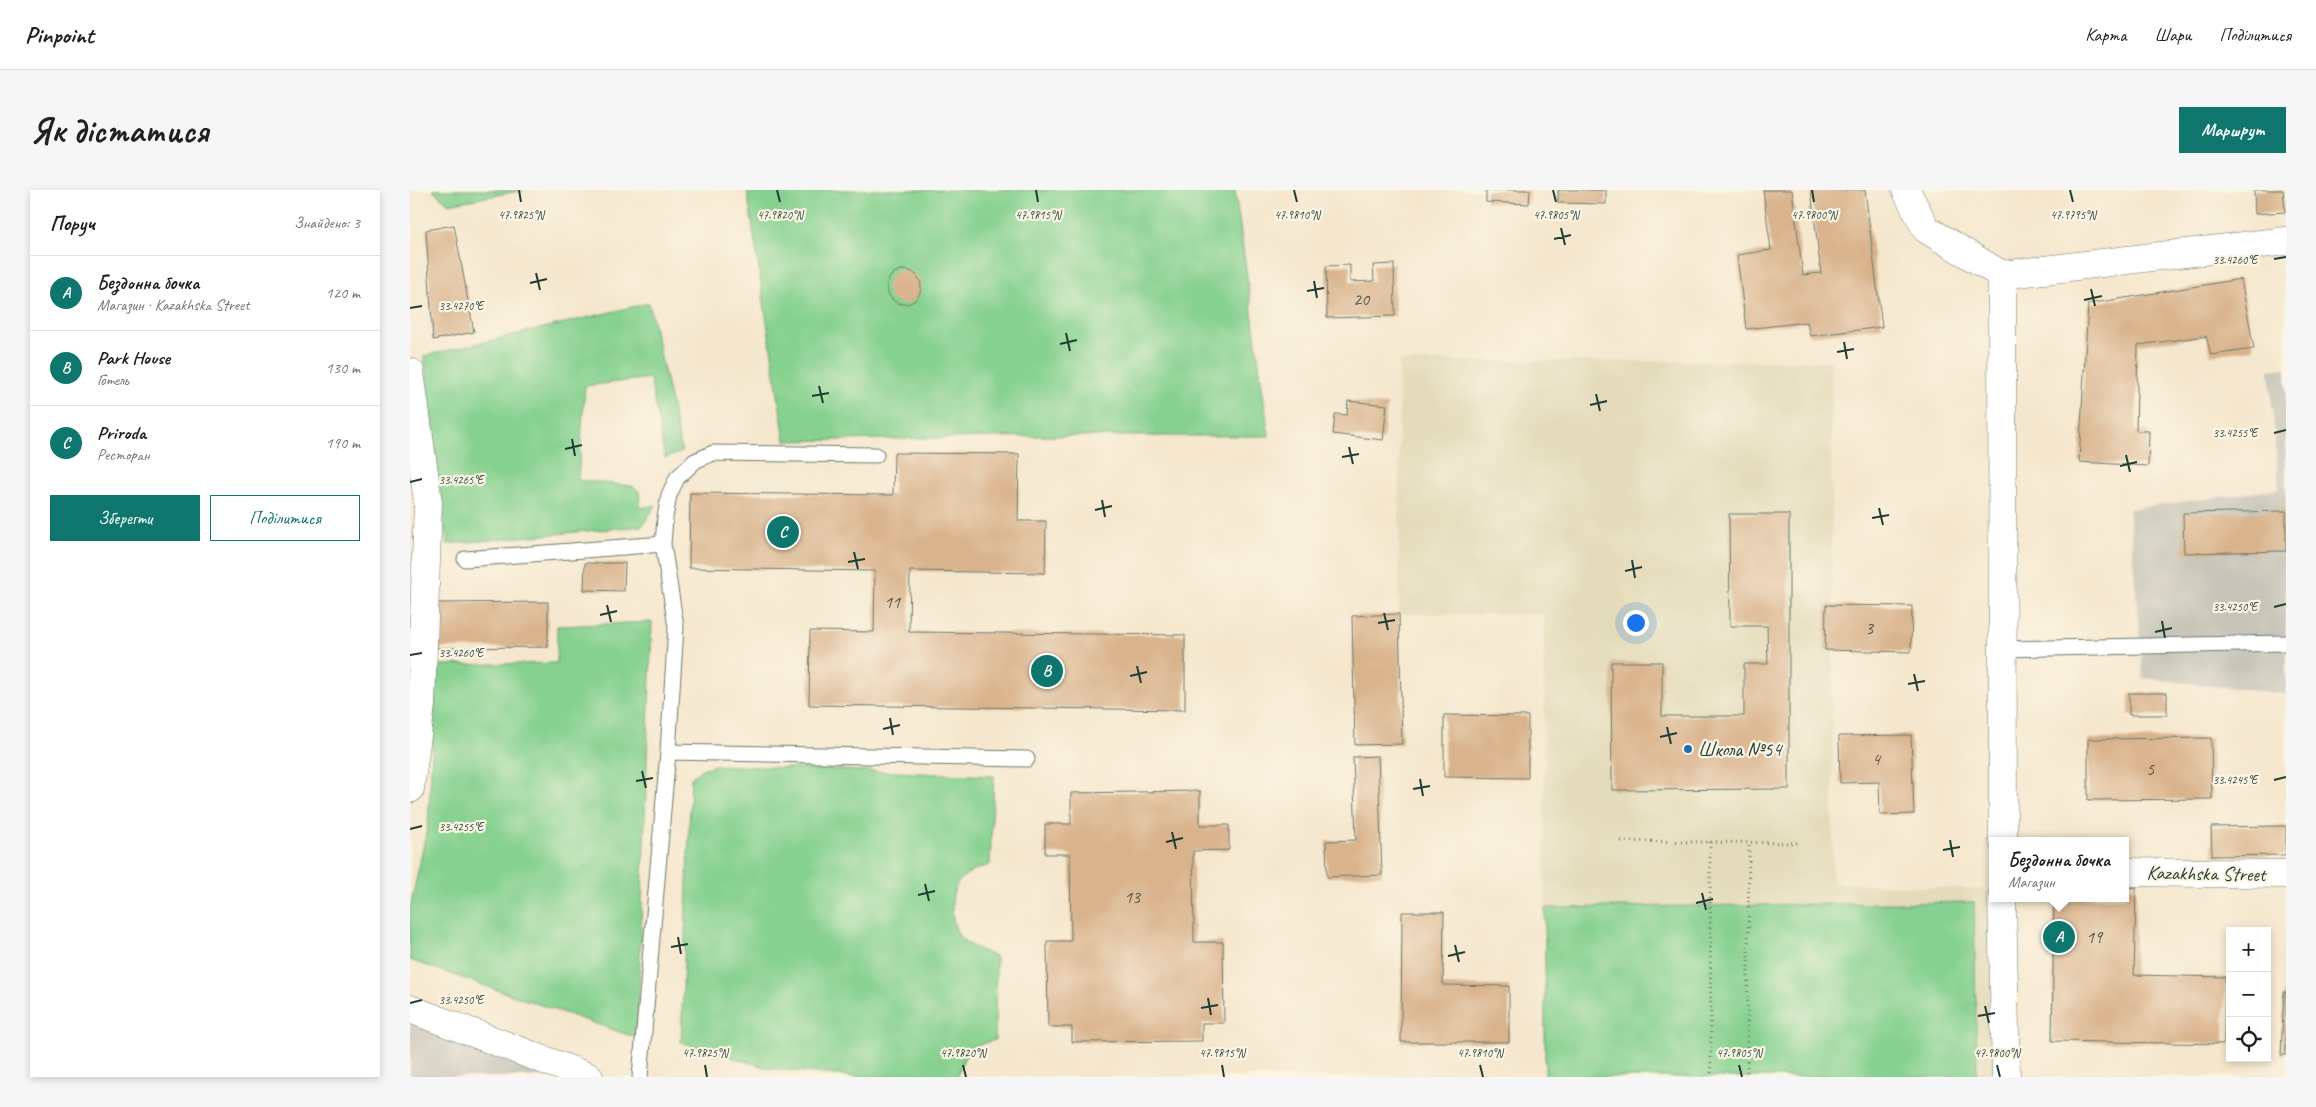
<!DOCTYPE html>
<html lang="uk">
<meta charset="utf-8">
<style>
:root{--surface:#fff;--page:#f6f6f6;--text:#202124;--muted:#757577;--line:#e0e0e0;--accent:#0f766e}
body{margin:0;font-family:Caveat,sans-serif;background:var(--page);color:var(--text)}
.controls{position:absolute;right:15px;bottom:15px;display:grid;overflow:hidden;border-radius:0px;box-shadow:0 2px 8px #0003}
.controls button{width:45px;height:45px;display:grid;place-items:center;padding:0;border:0;border-bottom:1px solid var(--line);background:var(--surface);color:var(--text);font:25px sans-serif}
.you{position:absolute;left:1225px;top:432px;width:18px;height:18px;margin:-12px;border:4px solid #fff;border-radius:50%;background:#1a73e8;box-shadow:0 0 0 8px #1a73e833}
.badge{display:grid;place-items:center;width:32px;height:32px;border-radius:50%;background:var(--accent);color:#fff;font-size:16px;font-weight:700}
.pin{position:absolute;translate:-50% -50%;border:2px solid #fff;box-shadow:0 1px 5px #0006}
.popup{position:absolute;left:1579px;top:647px;width:140px;height:65px;box-sizing:border-box;display:grid;place-content:center;border-radius:0px;background:var(--surface);filter:drop-shadow(0 1px 4px #0005);font-size:16px;white-space:nowrap;color:var(--muted)}
.popup b{font-size:19px;color:var(--text)}
.popup::after{content:'';position:absolute;left:50%;top:100%;margin-left:-10px;border:10px solid transparent;border-top-color:var(--surface)}
.list{margin:0;padding:0;list-style:none}
h2{display:flex;justify-content:space-between;align-items:center;height:65px;margin:0;padding:0 20px;font-size:21px}
h2 small{font-size:16px;font-weight:400;color:var(--muted)}
.list li{display:grid;grid-template-columns:32px 1fr auto;gap:15px;align-items:center;box-sizing:border-box;height:75px;padding:0 20px;border-top:1px solid var(--line)}
.list b{display:block;font-size:19px;white-space:nowrap}
.list p{margin:0;font-size:16px;white-space:nowrap;color:var(--muted)}
.list em{font-size:16px;font-style:normal;color:var(--muted)}
.actions{display:flex;gap:10px;padding:15px 20px}
.actions a{flex:1;padding:11px 0;border:1px solid var(--accent);border-radius:0px;text-align:center;font-size:18px;color:var(--accent)}
.actions .main{background:var(--accent);color:#fff}
.icon{flex:none;width:28px;height:28px;fill:none;stroke:currentColor;stroke-width:2;stroke-linecap:round;stroke-linejoin:round}
.map{position:relative;flex:none;width:1876px;height:887px;overflow:hidden;border-radius:0px}
header{display:flex;align-items:center;gap:30px;box-sizing:border-box;height:70px;padding:0 25px;background:var(--surface);border-bottom:1px solid var(--line)}
header strong{font-size:24px}
nav{display:flex;gap:28px;margin-inline-start:auto;font-size:18px}
.intro{display:flex;align-items:center;justify-content:space-between;box-sizing:border-box;height:120px;padding:0 30px}
h1{margin:0;font-size:35px}
.button{padding:12px 22px;border-radius:0px;background:var(--accent);color:#fff;font-size:18px;font-weight:700}
main{display:flex;gap:30px;padding:0 30px}
aside{flex:1;background:var(--surface);border-radius:0px;box-shadow:0 2px 8px #0003}
.map>svg:first-child{display:block}
</style>
<header>
<strong>Pinpoint</strong>
<nav><a>Карта</a><a>Шари</a><a>Поділитися</a></nav>
</header>
<div class="intro"><h1>Як дістатися</h1><a class="button">Маршрут</a></div>
<main>
<aside>
<h2>Поруч<small>Знайдено: 3</small></h2>
<ul class="list">
<li><span class="badge">A</span><div><b>Бездонна бочка</b><p>Магазин · Kazakhska Street</p></div><em>120 m</em></li>
<li><span class="badge">B</span><div><b>Park House</b><p>Готель</p></div><em>130 m</em></li>
<li><span class="badge">C</span><div><b>Priroda</b><p>Ресторан</p></div><em>190 m</em></li>
</ul>
<div class="actions"><a class="main">Зберегти</a><a>Поділитися</a></div>
</aside>
<div class="map">
<svg width="1876" height="887" viewBox="0 0 1876 887">
<rect width="100%" height="100%" fill="#fcf5e5"/>
<filter id="ink" filterUnits="userSpaceOnUse"><feTurbulence type="fractalNoise" baseFrequency=".02" numOctaves="2"/><feDisplacementMap in="SourceGraphic" scale="10" xChannelSelector="R" yChannelSelector="G"/><feConvolveMatrix kernelMatrix="1 2 1 2 8 2 1 2 1" color-interpolation-filters="sRGB"/></filter>
<filter id="wash" filterUnits="userSpaceOnUse"><feTurbulence type="fractalNoise" baseFrequency=".0096" numOctaves="4" result="noise"/><feDisplacementMap in="SourceGraphic" scale="20" xChannelSelector="R" yChannelSelector="G"/><feGaussianBlur stdDeviation="1.12" result="paint"/><feColorMatrix in="noise" values="0 0 0 0 0 0 0 0 0 0 0 0 0 0 0 0 0 1.4 0 .05"/><feComposite in="paint" operator="in"/></filter>
<g filter="url(#wash)">
<rect width="100%" height="100%" fill="#f5e7cd"/>
<path fill="#e4dbba" d="M 989,171 L 1421,171 L 1423,693 L 1583,700 L 1596,887 L 1135,887 L 1134,424 L 989,424 Z"/>
<path fill="#c6c5b8" d="M 1876,178 L 1876,504 L 1733,488 L 1719,319 L 1869,299 L 1859,180 Z
M 0,819 L 158,887 L 0,887 Z"/>
<path fill="#86d18f" stroke="#528762" d="M 22,0 L 114,0 L 39,14 Z
M 337,0 L 825,0 L 859,246 L 641,246 L 375,251 Z
M 239,113 L 272,262 L 255,268 L 240,188 L 175,196 L 168,290 L 222,296 L 229,301 L 231,318 L 246,315 L 232,336 L 37,354 L 14,166 Z
M 242,432 L 227,848 L 0,770 L 0,718 L 18,634 L 27,475 L 147,473 L 147,436 Z
M 305,575 L 584,586 L 580,675 C 554,682 541,691 542,720 C 543,729 544,738 549,746 C 557,756 575,762 586,767 L 585,850 C 559,856 555,863 547,887 L 447,887 L 358,878 L 271,852 L 281,588 L 292,579 Z
M 1564,712 L 1567,887 L 1135,887 L 1135,718 Z"/>
<g id="blocks">
<path fill="#d9b38c" d="M 1076,0 L 1120,0 L 1119,14 L 1076,12 Z
M 1148,0 L 1196,0 L 1196,14 L 1148,13 Z
M 1353,0 L 1382,0 L 1393,85 L 1411,83 L 1401,0 L 1455,0 L 1472,137 L 1400,146 L 1397,132 L 1336,139 L 1327,65 L 1361,60 Z
M 1844,0 L 1873,0 L 1875,22 L 1845,24 Z
M 44,35 L 64,142 L 23,150 L 16,40 Z
M 984,74 L 985,126 L 917,128 L 916,76 L 940,75 L 940,92 L 964,91 L 963,75 Z
M477 97a17 17 0 1 1 34 0a17 17 0 1 1-34 0Z
M 1831,89 L 1844,159 L 1801,165 L 1796,146 L 1728,155 L 1726,241 L 1739,241 L 1738,276 L 1669,272 L 1678,114 Z
M 938,211 L 977,215 L 973,250 L 923,244 L 925,224 L 937,225 Z
M 484,263 L 609,264 L 608,331 L 636,331 L 635,383 L 500,381 L 499,442 L 775,445 L 775,520 L 399,515 L 400,441 L 464,442 L 465,381 L 279,378 L 280,303 L 483,305 Z
M 1876,321 L 1876,361 L 1774,363 L 1773,323 Z
M 1319,324 L 1379,324 L 1379,599 L 1202,600 L 1201,472 L 1252,472 L 1252,526 L 1334,526 L 1334,474 L 1358,474 L 1357,436 L 1320,436 Z
M 175,373 L 215,373 L 214,401 L 174,400 Z
M 138,412 L 138,457 L 27,458 L 27,413 Z
M 1416,415 L 1502,416 L 1501,462 L 1415,460 Z
M 989,424 L 992,554 L 945,555 L 942,426 Z
M 1719,503 L 1757,503 L 1757,525 L 1719,525 Z
M 1034,525 L 1118,526 L 1118,588 L 1034,587 Z
M 1501,545 L 1504,624 L 1470,625 L 1469,592 L 1430,593 L 1429,546 Z
M 1801,548 L 1802,609 L 1678,610 L 1678,549 Z
M 968,566 L 972,685 L 917,687 L 916,651 L 946,650 L 943,567 Z
M 790,601 L 790,635 L 819,635 L 819,660 L 783,661 L 784,752 L 813,752 L 814,833 L 792,833 L 792,851 L 662,852 L 662,837 L 638,837 L 637,751 L 661,751 L 660,664 L 635,664 L 635,634 L 661,634 L 661,603 Z
M 1876,636 L 1876,665 L 1802,666 L 1801,637 Z
M 1715,697 L 1726,698 L 1724,785 L 1815,787 L 1814,854 L 1642,851 L 1644,708 L 1715,708 Z
M 992,722 L 1034,722 L 1033,795 L 1099,796 L 1099,852 L 991,852 Z
M 1874,802 L 1876,802 L 1876,865 L 1871,865 Z"/>
</g>
</g>
<g filter="url(#ink)">
<use href="#blocks" fill-opacity="0" stroke="#6a786a" stroke-width="1"/>
<g fill="none" stroke-linecap="round" stroke-linejoin="round">
<g stroke="#6a786a" stroke-width="17">
<path id="lane" d="M 55,369 L 253,354
M 1592,459 L 1876,453
M 258,562 L 617,569
M 230,887 L 258,562 L 266,437 L 253,354 L 255,328 L 259,305 L 267,288 L 285,271 L 303,263 L 466,265"/>
</g>
<g stroke="#6a786a" stroke-width="29">
<path id="street" d="M 1496,0 L 1516,39 L 1592,85 L 1876,51
M 1592,85 L 1593,651
M 0,182 L 18,312 L 11,515 L 0,599
M 1715,682 L 1876,684
M 1592,708 L 1596,887"/>
</g>
<g stroke="#6a786a" stroke-width="29">
<path id="secondary" d="M 0,819 L 179,887"/>
</g>
<path stroke="#6a786a" stroke-width="3" stroke-dasharray="1 4" stroke-linecap="butt" d="M 1211,651 L 1387,653
M 1300,652 L 1301,887
M 1337,887 L 1339,652"/>
<use href="#lane" stroke="#fff" stroke-width="15"/>
<use href="#street" stroke="#fff" stroke-width="28"/>
<use href="#secondary" stroke="#fff" stroke-width="28"/>
</g>
</g>
<path fill="none" stroke="#1f3d34" stroke-width="2" d="M 109,0 L 111,12M 367,0 L 370,12M 626,0 L 628,12M 884,0 L 887,12M 1143,0 L 1146,12M 1402,0 L 1404,12M 1660,0 L 1663,12M 1151,38 L 1155,55M 1144,49 L 1161,45M 1864,69 L 1876,67M 126,83 L 130,100M 904,91 L 907,108M 120,93 L 137,89M 1681,99 L 1685,116M 897,101 L 914,98M 1674,110 L 1692,106M 0,118 L 12,116M 656,143 L 660,161M 1434,152 L 1437,169M 650,154 L 667,150M 1427,162 L 1444,159M 409,196 L 413,213M 1186,204 L 1190,221M 402,206 L 419,203M 1180,215 L 1197,211M 1864,243 L 1876,240M 162,249 L 165,266M 939,257 L 943,274M 155,259 L 172,255M 1716,265 L 1720,282M 932,267 L 949,264M 1710,276 L 1727,272M 0,292 L 12,289M 692,310 L 695,327M 1469,318 L 1473,335M 685,320 L 702,316M 1462,328 L 1479,325M 444,362 L 448,379M 1222,370 L 1225,388M 438,372 L 455,369M 1215,381 L 1232,377M 197,415 L 201,432M 1864,417 L 1876,414M 974,423 L 978,440M 190,425 L 207,421M 1752,431 L 1755,448M 968,433 L 985,430M 1745,442 L 1762,438M 0,465 L 12,463M 727,476 L 731,493M 1504,484 L 1508,501M 720,486 L 737,482M 1498,494 L 1515,491M 480,528 L 483,545M 1257,537 L 1261,554M 473,539 L 490,535M 1250,547 L 1267,543M 232,581 L 236,598M 1010,589 L 1013,606M 1864,590 L 1876,587M 226,591 L 243,588M 1003,599 L 1020,596M 0,639 L 12,636M 762,642 L 766,659M 1540,650 L 1543,667M 756,652 L 773,648M 1533,660 L 1550,657M 515,694 L 519,711M 1292,703 L 1296,720M 508,705 L 525,701M 1286,713 L 1303,709M 268,747 L 271,764M 1045,755 L 1049,772M 261,757 L 278,754M 1038,766 L 1055,762M 798,808 L 801,825M 0,813 L 12,810M 1575,816 L 1579,833M 791,818 L 808,815M 1568,826 L 1585,823M 295,875 L 297,887M 553,875 L 556,887M 812,875 L 814,887M 1070,875 L 1073,887M 1329,875 L 1332,887M 1587,875 L 1590,887"/>
<circle fill="#1f6fb2" stroke="#fcf5e5" stroke-width="2" cx="1278" cy="559" r="5"/>
<g text-anchor="middle" stroke-width="4.5" stroke-linejoin="round" paint-order="stroke">
<g font-size="18" fill="#4e5a4a">
<text x="951" y="115">20</text>
<text x="482" y="418">11</text>
<text x="1459" y="444">3</text>
<text x="1466" y="575">4</text>
<text x="1740" y="585">5</text>
<text x="722" y="713">13</text>
<text x="1684" y="753">19</text>
</g>
<g font-size="20" fill="#1f3d34" stroke="#fcf5e5" text-anchor="start">
<text x="1288" y="566">Школа №54</text>
</g>
<g font-size="20" fill="#1f3d34" stroke="#fcf5e5">
<text transform="translate(1796 683) rotate(1)" y="7">Kazakhska Street</text>
</g>
</g>
<g font-size="12" text-anchor="middle" fill="#1f3d34" stroke="#fcf5e5" stroke-width="4.5" stroke-linejoin="round" paint-order="stroke">
<text x="111" y="29">47.9825°N</text>
<text x="370" y="29">47.9820°N</text>
<text x="628" y="29">47.9815°N</text>
<text x="887" y="29">47.9810°N</text>
<text x="1146" y="29">47.9805°N</text>
<text x="1404" y="29">47.9800°N</text>
<text x="1663" y="29">47.9795°N</text>
<text x="1825" y="74">33.4260°E</text>
<text x="51" y="120">33.4270°E</text>
<text x="1825" y="247">33.4255°E</text>
<text x="51" y="294">33.4265°E</text>
<text x="1825" y="421">33.4250°E</text>
<text x="51" y="467">33.4260°E</text>
<text x="1825" y="594">33.4245°E</text>
<text x="51" y="641">33.4255°E</text>
<text x="51" y="814">33.4250°E</text>
<text x="295" y="867">47.9825°N</text>
<text x="553" y="867">47.9820°N</text>
<text x="812" y="867">47.9815°N</text>
<text x="1070" y="867">47.9810°N</text>
<text x="1329" y="867">47.9805°N</text>
<text x="1587" y="867">47.9800°N</text>
</g>
</svg>
<div class="controls">
<button>+</button>
<button>−</button>
<button><svg class="icon" aria-label="locate" viewBox="0 0 24 24"><circle cx="12" cy="12" r="6"/><path d="M12 2v4M12 18v4M2 12h4M18 12h4"/></svg></button>
</div>
<div class="you"></div>
<div class="pin badge" style="left:1649px;top:747px">A</div>
<div class="popup"><b>Бездонна бочка</b>Магазин</div>
<div class="pin badge" style="left:637px;top:481px">B</div>
<div class="pin badge" style="left:373px;top:342px">C</div>
</div>
</main>
